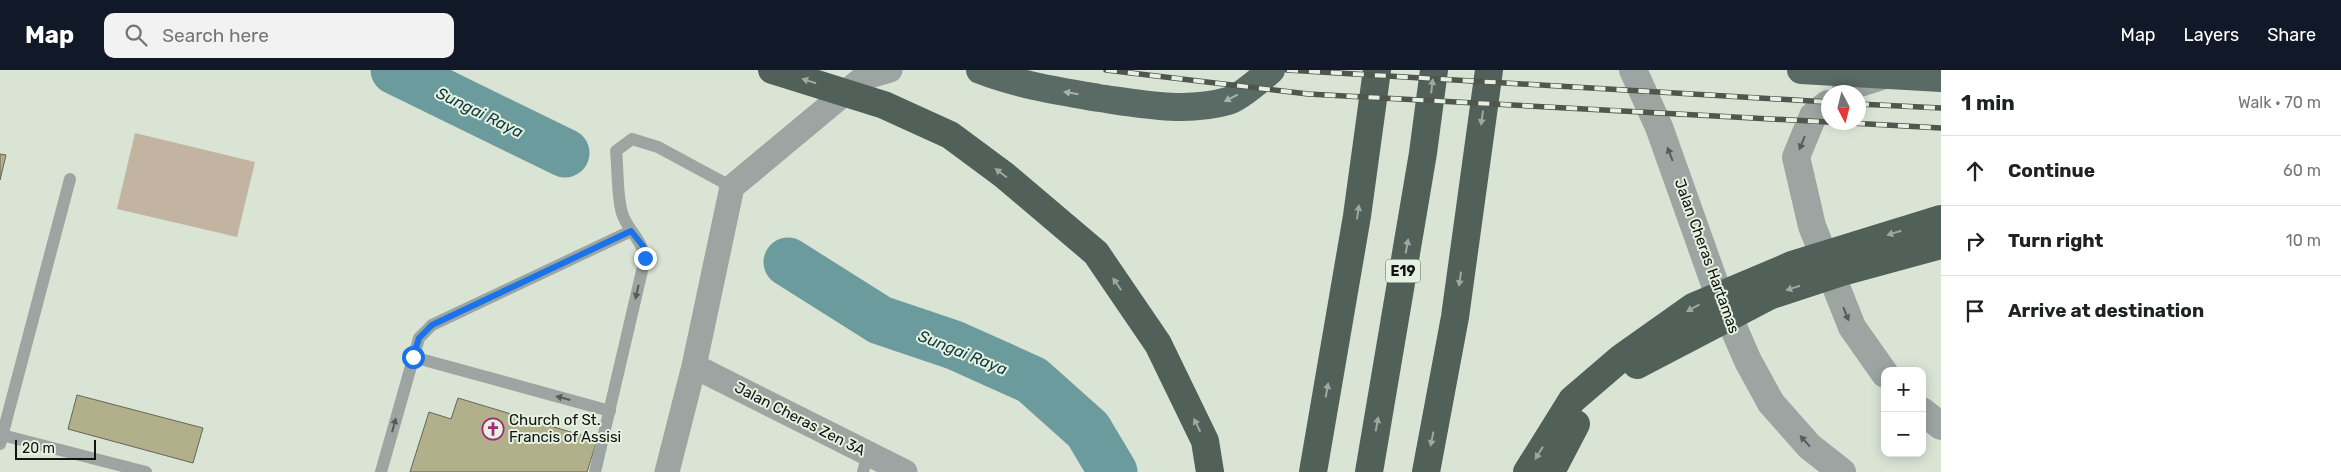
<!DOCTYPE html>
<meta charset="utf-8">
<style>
:root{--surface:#fff;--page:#f2f2f2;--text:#202124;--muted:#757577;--line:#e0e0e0;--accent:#111827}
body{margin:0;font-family:Rubik,sans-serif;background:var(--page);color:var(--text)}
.controls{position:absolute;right:15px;bottom:15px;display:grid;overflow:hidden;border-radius:10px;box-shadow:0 2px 12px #0003}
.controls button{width:45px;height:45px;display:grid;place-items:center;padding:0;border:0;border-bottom:1px solid var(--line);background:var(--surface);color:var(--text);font:25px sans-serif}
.compass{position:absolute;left:1821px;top:15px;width:45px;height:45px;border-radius:50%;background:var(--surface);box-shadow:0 2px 12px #0003;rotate:173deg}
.scale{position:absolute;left:15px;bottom:12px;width:81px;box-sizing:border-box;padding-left:5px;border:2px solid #10140f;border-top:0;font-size:14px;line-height:18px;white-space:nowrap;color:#10140f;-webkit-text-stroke:4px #e6f1e2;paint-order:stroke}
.stop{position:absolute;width:15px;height:15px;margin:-11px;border:4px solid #1a73e8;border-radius:50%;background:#fff}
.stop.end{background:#1a73e8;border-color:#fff;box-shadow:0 1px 5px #0008}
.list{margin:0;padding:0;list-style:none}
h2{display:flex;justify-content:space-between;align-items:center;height:65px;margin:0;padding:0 20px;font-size:21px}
h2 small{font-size:16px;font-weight:400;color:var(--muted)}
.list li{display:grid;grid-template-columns:32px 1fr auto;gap:15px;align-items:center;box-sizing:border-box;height:70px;padding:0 20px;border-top:1px solid var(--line)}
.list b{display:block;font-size:19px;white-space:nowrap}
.list em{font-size:16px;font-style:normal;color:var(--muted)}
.icon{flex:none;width:28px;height:28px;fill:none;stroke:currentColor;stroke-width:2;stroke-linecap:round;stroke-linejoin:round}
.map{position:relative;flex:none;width:1941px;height:402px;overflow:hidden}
header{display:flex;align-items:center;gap:30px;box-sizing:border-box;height:70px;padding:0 25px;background:var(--accent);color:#fff}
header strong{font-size:24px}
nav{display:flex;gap:28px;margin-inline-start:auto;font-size:18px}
.search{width:350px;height:45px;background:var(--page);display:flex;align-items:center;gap:12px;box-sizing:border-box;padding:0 18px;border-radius:10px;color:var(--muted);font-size:19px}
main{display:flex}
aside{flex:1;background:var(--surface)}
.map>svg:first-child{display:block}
</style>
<header>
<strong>Map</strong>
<div class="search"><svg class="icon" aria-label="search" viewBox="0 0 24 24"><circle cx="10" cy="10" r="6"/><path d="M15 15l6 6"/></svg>Search here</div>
<nav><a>Map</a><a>Layers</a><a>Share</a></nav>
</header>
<main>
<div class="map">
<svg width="1941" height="402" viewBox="0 0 1941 402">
<rect width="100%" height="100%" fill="#d9e4d5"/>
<path fill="#c2b4a1" d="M 135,63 L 255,92 L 237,167 L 117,139 Z"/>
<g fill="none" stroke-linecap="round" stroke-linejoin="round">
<path stroke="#6c9b9d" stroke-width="49" d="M 395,0 L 565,83
M 788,192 L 880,250 L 954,275 L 1032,310 L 1088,360 L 1113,402"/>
</g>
<path fill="#b1b08b" stroke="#656556" d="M 0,84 L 6,85 L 0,110 Z
M 77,325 L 203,358 L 193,393 L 68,359 Z
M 458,328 L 597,370 L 587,402 L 410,402 L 429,342 L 451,349 Z"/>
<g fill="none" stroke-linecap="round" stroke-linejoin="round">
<path stroke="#9ca5a1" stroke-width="12" d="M 413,287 L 610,341
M 2,365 L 146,402
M 0,374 L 70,109
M 381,402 L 419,268 L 432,255 L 631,161
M 595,402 L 645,188 C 642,169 627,160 622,143 C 617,126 618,100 616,81 L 632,69 L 658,77 L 732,117
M 863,402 L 868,383"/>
<path stroke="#9ca5a1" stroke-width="25" d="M 694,296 L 905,402
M 667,402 L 694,296 L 732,117 L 863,8 L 890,0"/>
<path stroke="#9ca5a1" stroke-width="28" d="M 1633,0 L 1659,57 L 1717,220 L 1748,291 L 1771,333 L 1809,376 L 1842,402
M 1845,22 L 1857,14 L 1885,5
M 1828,34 L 1813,46 L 1796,87 L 1812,156 L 1852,257 L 1885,304
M 1922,341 L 1941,356"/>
<path stroke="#5a6a64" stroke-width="28" d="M 980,0 C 1019,15 1058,21 1099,28 C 1141,34 1186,43 1228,31 C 1239,28 1262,8 1271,0
M 1801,0 L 1941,8"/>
<path stroke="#51615a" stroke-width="28" d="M 772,0 L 884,35 L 950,65 L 1004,105 L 1096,183 L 1158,274 L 1205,371 L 1210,402
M 1637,295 L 1769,226 L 1842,202 L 1941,175
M 1313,402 L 1357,146 L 1377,0
M 1369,402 L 1423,83 L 1434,0
M 1426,402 L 1455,247 L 1489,0
M 1527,402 L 1572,330 L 1621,288 L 1693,237 L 1792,195 L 1941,149
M 1551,402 L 1576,354"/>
<g stroke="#50564e" stroke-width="5.5">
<path id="rail" d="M 1106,0 L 1308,24 L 1828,52
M 1287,0 L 1828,32
M 1858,34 L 1941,38
M 1832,52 L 1941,58"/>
</g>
<use href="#rail" stroke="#e6f1e2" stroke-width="4" stroke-dasharray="11" stroke-linecap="butt"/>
</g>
<defs><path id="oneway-solid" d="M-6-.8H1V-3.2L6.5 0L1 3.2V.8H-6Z" transform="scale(1.25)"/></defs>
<g fill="#9ca99e">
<use href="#oneway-solid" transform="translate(809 11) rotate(-163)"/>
<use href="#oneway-solid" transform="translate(1432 16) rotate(-83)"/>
<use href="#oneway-solid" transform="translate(1482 48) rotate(98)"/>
<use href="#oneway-solid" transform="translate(1001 103) rotate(-143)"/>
<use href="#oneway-solid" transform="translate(1358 142) rotate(-82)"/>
<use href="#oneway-solid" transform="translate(1894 163) rotate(163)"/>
<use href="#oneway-solid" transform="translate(1407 176) rotate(-80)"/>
<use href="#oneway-solid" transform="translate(1460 209) rotate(98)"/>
<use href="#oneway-solid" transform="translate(1117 214) rotate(-124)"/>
<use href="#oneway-solid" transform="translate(1793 218) rotate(162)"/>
<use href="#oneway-solid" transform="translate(1693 238) rotate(151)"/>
<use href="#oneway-solid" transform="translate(1327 320) rotate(-80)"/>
<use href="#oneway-solid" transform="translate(1377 354) rotate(-80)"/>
<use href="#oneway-solid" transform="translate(1197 355) rotate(-116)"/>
<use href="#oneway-solid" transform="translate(1432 369) rotate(101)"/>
<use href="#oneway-solid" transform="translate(1539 383) rotate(122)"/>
</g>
<g fill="#a7b4a9">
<use href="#oneway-solid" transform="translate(1071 23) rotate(-171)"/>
<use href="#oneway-solid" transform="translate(1231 28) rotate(153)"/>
</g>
<g fill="#565c58">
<use href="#oneway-solid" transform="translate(1802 73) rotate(112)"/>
<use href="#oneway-solid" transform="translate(1670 84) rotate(-111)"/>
<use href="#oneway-solid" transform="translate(637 222) rotate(103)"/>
<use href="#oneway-solid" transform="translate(1846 244) rotate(68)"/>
<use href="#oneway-solid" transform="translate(563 328) rotate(-165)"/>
<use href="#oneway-solid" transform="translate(394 355) rotate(-75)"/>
<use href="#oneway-solid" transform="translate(1805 371) rotate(-132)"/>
</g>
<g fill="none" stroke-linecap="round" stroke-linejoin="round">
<path stroke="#1a73e8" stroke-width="6" d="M 413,287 L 419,268 L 432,255 L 631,161 L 643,176 L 645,188"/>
</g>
<defs>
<g id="church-ring" transform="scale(1.125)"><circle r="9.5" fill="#e6f1e2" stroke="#a3277b" stroke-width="1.5"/><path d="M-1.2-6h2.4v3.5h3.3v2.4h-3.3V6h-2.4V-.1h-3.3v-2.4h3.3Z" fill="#a3277b"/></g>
</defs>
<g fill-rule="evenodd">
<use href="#church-ring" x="493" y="359"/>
</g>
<g text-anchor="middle" stroke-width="4" stroke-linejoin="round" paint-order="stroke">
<rect fill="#e6f1e2" stroke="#50564e" stroke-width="1" x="1385.5" y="189.5" width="35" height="23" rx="4"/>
<g font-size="14" font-weight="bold" fill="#10140f">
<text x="1403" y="206">E19</text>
</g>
<g font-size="15" fill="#10140f" stroke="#e6f1e2">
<text transform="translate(1707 186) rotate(70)" y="5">Jalan Cheras Hartamas</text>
<text transform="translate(800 349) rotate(27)" y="5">Jalan Cheras Zen 3A</text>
</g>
<g font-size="15" fill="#10140f" stroke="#e6f1e2" text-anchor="start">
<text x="509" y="355">Church of St.<tspan x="509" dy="17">Francis of Assisi</tspan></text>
</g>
<g font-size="16" font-style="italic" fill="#0e3c3e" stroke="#e6f1e2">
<text transform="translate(480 42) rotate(26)" y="6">Sungai Raya</text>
<text transform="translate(963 282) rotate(22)" y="6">Sungai Raya</text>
</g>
</g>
</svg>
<div class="controls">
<button>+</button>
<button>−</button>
</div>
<svg class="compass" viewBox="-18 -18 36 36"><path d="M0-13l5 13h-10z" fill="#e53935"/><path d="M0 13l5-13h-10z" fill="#757577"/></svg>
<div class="scale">20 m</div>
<div class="stop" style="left:413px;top:287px"></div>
<div class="stop end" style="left:645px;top:188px"></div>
</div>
<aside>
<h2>1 min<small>Walk · 70 m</small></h2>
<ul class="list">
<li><svg class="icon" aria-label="ahead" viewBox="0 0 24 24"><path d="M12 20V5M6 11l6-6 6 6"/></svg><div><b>Continue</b></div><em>60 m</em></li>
<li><svg class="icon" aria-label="right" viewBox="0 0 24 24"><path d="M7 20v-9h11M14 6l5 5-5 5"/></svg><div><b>Turn right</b></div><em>10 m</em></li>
<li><svg class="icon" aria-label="arrive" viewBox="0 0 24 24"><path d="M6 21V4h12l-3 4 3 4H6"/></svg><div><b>Arrive at destination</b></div></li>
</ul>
</aside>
</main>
